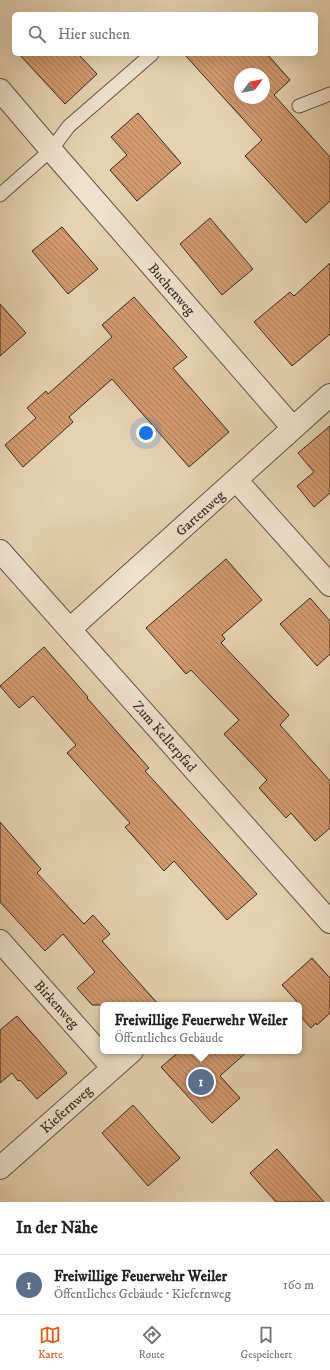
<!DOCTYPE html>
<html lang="de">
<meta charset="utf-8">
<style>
:root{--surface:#fff;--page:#f6f6f6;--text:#202124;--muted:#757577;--line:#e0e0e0;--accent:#ea580c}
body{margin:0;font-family:"IM FELL DW Pica",serif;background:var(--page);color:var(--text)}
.compass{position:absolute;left:234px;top:68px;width:36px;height:36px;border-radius:50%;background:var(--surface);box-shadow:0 4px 16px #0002;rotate:57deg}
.you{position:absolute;left:146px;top:433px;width:14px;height:14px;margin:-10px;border:3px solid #fff;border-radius:50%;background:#1a73e8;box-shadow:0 0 0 6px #1a73e833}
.badge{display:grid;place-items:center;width:26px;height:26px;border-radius:50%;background:var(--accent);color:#fff;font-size:13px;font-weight:700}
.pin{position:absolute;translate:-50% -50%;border:2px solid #fff;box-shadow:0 1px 4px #0006}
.popup{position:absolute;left:100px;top:1002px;width:202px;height:52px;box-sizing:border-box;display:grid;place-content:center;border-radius:6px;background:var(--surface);filter:drop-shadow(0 1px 3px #0005);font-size:13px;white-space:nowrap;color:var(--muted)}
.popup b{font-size:15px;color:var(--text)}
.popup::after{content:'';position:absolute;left:50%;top:100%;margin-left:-8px;border:8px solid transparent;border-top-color:var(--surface)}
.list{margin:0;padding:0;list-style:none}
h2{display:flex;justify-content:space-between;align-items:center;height:52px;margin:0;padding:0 16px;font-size:17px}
h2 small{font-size:13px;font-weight:400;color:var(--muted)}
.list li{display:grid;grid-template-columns:26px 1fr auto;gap:12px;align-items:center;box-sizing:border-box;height:60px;padding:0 16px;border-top:1px solid var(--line)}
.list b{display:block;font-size:15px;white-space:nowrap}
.list p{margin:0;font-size:13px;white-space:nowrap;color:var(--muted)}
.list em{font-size:13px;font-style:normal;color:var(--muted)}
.icon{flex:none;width:22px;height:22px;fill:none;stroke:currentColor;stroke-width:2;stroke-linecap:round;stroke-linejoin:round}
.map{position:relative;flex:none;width:330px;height:1202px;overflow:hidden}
.search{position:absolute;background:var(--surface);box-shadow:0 4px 16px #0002;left:12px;right:12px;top:12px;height:44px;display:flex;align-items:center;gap:10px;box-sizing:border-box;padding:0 14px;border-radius:6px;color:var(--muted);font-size:15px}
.sheet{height:112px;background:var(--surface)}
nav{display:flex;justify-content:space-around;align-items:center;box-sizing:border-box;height:56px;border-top:1px solid var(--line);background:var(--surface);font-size:11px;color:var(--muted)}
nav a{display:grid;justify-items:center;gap:2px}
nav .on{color:var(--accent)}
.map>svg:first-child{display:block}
</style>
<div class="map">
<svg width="330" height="1202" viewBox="0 0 330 1202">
<defs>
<pattern id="building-back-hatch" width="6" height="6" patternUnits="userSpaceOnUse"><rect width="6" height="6" fill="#d3996f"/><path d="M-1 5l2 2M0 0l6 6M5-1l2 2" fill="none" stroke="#ac7d5b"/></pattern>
</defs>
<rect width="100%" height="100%" fill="#e5d2b0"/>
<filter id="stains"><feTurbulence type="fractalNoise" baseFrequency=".005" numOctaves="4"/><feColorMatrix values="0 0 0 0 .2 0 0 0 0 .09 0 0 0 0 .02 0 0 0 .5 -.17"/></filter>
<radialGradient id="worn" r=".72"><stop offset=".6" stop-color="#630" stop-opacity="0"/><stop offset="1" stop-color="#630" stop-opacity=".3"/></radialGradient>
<path fill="url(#building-back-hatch)" stroke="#382b22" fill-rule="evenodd" d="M 19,54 L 78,54 L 97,74 L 65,104 Z
M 184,54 L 267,54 L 290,80 L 274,95 L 330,157 L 330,201 L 306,223 L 245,156 L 262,140 ZM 240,74 L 264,74 L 264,98 L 240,98 Z
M 138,113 L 181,163 L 137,201 L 110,170 L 127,155 L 111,137 Z
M 210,218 L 253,269 L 222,295 L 180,244 Z
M 62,227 L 98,269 L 68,294 L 32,251 Z
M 330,263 L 330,334 L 292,366 L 254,322 L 290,292 L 294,296 Z
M 134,297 L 187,357 L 173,368 L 229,432 L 189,467 L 112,379 L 69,417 L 73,422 L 23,467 L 5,445 L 36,418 L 27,408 L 46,391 L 48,394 L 112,337 L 102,325 Z
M 0,304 L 26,333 L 0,356 Z
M 330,426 L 330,493 L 314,507 L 297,486 L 314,472 L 298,453 Z
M 226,559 L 262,600 L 222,635 L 225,639 L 221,643 L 289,715 L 280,725 L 330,781 L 330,828 L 315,841 L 291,813 L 286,818 L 259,788 L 267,780 L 224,734 L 239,720 L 191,670 L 186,674 L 146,628 Z
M 310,598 L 330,621 L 330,654 L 317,666 L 280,624 Z
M 44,647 L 88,697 L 87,698 L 149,768 L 145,771 L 257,894 L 227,920 L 174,861 L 164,871 L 125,827 L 130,823 L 67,753 L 76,745 L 33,696 L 19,708 L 0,686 Z
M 0,822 L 41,869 L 37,873 L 84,924 L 93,915 L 110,934 L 102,941 L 159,1005 L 92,1005 L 77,988 L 95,972 L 63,934 L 45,951 L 0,902 Z
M 312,958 L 330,978 L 330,1013 L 317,1025 L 316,1023 L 311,1028 L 299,1015 L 299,1004 L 282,985 Z
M 17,1016 L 67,1073 L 37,1099 L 20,1080 L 18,1081 L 12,1073 L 0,1083 L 0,1030 Z
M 180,1051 L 248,1051 L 220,1076 L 240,1098 L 212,1123 L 161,1067 Z
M 133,1105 L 180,1158 L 148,1186 L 102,1133 Z
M 277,1149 L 324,1202 L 276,1202 L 250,1173 Z"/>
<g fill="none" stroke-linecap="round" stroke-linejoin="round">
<g stroke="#635546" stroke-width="15">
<path id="lane" d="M 299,106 L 330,94
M 0,195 L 51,150 L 69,126 L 152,54"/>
</g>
<g stroke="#635546" stroke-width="24">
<path id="street" d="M 0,90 L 51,150 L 293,428
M 236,480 L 330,585
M 0,551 L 330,922
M 70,629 L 330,395
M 0,941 L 113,1068
M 0,1168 L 132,1051"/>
</g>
<use href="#lane" stroke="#eee2cc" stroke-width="13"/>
<use href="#street" stroke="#eee2cc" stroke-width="22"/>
</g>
<g text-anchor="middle" stroke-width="3.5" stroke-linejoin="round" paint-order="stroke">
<g font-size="14" fill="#382b22" stroke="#eee2cc">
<text transform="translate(172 289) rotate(49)" y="5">Buchenweg</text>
<text transform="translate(200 513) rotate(-42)" y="5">Gartenweg</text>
<text transform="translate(165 736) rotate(49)" y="5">Zum Kellerpfad</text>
<text transform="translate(57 1004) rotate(48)" y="5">Birkenweg</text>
<text transform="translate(66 1109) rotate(-42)" y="5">Kiefernweg</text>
</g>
</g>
<rect width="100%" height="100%" filter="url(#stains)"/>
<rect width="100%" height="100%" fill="url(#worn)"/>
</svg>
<svg class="compass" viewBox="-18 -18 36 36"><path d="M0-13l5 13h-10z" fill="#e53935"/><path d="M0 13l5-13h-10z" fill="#757577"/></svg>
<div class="you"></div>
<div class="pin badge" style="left:201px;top:1082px;background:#5c6f8a">1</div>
<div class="popup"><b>Freiwillige Feuerwehr Weiler</b>Öffentliches Gebäude</div>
<div class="search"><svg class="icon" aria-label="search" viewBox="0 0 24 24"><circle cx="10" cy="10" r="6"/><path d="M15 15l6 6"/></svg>Hier suchen</div>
</div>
<section class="sheet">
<h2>In der Nähe<small></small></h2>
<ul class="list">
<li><span class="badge" style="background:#5c6f8a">1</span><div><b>Freiwillige Feuerwehr Weiler</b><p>Öffentliches Gebäude · Kiefernweg</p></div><em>160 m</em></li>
</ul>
</section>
<nav>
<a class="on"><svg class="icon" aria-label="map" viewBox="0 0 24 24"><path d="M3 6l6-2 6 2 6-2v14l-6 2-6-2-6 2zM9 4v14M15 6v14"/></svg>Karte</a>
<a><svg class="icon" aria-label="directions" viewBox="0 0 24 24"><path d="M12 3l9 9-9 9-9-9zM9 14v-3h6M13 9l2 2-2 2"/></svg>Route</a>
<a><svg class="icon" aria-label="saved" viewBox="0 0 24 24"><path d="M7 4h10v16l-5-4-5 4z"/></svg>Gespeichert</a>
</nav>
